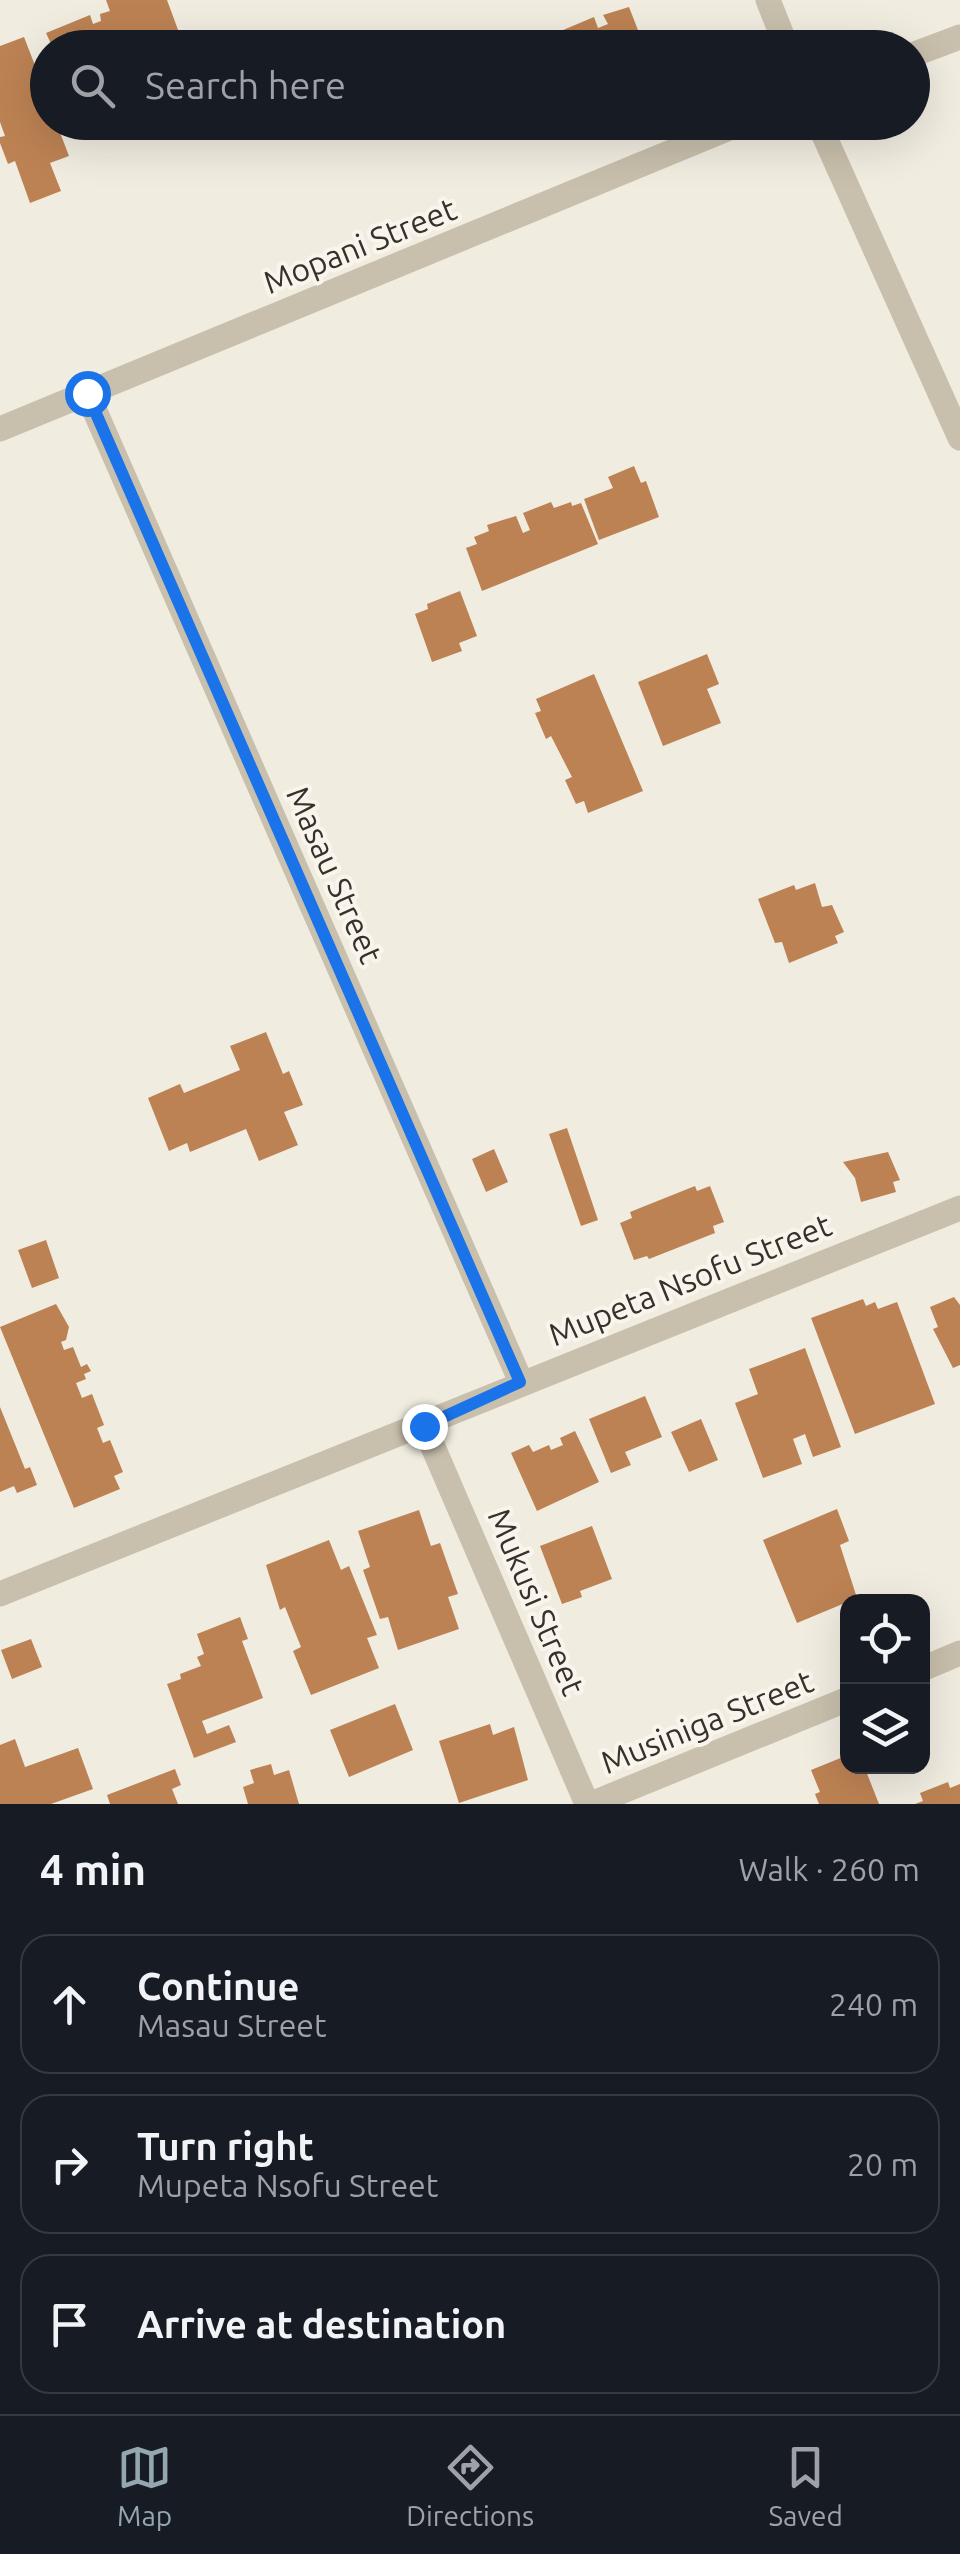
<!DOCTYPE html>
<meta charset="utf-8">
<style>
:root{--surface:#171b24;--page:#242831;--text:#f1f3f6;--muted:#9ea1a6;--line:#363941;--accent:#94a6ae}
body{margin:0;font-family:Ubuntu,sans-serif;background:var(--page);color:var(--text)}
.controls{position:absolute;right:30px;bottom:30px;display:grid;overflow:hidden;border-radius:20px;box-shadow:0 10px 40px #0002}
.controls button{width:90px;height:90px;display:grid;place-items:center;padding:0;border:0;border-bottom:2px solid var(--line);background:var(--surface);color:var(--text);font:50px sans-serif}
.stop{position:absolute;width:30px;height:30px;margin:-22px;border:8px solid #1a73e8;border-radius:50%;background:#fff}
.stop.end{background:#1a73e8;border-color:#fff;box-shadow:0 2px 10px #0008}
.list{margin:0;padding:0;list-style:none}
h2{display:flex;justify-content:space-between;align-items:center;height:130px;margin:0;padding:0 40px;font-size:42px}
h2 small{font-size:32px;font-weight:400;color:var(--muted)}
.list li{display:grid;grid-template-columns:65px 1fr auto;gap:30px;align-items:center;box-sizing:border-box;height:140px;margin:0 20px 20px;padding:0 20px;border:2px solid var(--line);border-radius:30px}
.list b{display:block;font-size:38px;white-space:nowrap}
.list p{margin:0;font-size:32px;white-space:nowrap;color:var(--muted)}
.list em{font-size:32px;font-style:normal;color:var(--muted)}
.icon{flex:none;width:55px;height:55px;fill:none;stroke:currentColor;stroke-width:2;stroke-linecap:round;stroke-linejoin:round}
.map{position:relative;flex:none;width:960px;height:1804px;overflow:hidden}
.search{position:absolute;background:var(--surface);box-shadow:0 10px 40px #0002;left:30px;right:30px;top:30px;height:110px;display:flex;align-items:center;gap:25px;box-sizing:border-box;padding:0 35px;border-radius:55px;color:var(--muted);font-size:38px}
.sheet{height:610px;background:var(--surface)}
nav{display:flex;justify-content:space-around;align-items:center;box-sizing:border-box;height:140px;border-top:2px solid var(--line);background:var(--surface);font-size:28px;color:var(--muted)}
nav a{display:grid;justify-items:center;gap:5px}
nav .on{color:var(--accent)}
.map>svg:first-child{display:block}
</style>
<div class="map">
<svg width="960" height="1804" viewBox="0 0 960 1804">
<rect width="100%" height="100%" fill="#f1ece0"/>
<path fill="#bc8253" d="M 106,0 L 167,0 L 184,46 L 53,48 L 46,33 L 90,15 L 93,24 L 101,21 L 100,14 L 110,11 Z
M 629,7 L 645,48 L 539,48 L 537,41 L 594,17 L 598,28 L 608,24 L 603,15 Z
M 24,37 L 48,99 L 48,122 L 56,122 L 69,156 L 50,163 L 61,191 L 30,203 L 15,161 L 8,164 L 0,143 L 0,137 L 5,136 L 0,122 L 0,46 Z
M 634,466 L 641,483 L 646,481 L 659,517 L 599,540 L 584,499 L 613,488 L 608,477 Z
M 551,502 L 554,508 L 571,502 L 572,506 L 581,503 L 598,544 L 482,591 L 466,548 L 477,544 L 474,537 L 489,531 L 487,525 L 516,516 L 523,533 L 530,530 L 523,513 Z
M 460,591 L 477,636 L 459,643 L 462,651 L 432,662 L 415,614 L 428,609 L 427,604 Z
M 707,654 L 719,684 L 707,689 L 721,723 L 663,746 L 638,682 Z
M 594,674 L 643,791 L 588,813 L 584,801 L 576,804 L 565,780 L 572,777 L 551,736 L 546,739 L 535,713 L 541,711 L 536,699 Z
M 815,883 L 822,907 L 832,905 L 844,932 L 835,936 L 838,943 L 789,963 L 782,942 L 775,943 L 758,899 L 794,885 L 796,890 Z
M 266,1032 L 283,1074 L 289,1071 L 303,1105 L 284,1112 L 298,1145 L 259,1161 L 246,1129 L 190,1152 L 187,1143 L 169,1151 L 148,1098 L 180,1084 L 184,1093 L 240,1070 L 230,1046 Z
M 567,1128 L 598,1220 L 581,1226 L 549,1134 Z
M 494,1149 L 508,1182 L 486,1192 L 472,1159 Z
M 888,1152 L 900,1180 L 893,1182 L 896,1192 L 861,1202 L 855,1178 L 843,1162 Z
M 695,1186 L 697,1191 L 710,1186 L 724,1222 L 713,1226 L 715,1233 L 649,1259 L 647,1256 L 634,1260 L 620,1223 L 632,1218 L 630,1212 Z
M 46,1240 L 59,1278 L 32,1288 L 18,1250 Z
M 954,1297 L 960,1305 L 960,1365 L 953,1368 L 933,1329 L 938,1327 L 930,1307 Z
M 863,1299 L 866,1306 L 875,1302 L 878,1309 L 897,1302 L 935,1404 L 855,1434 L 811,1318 Z
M 56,1304 L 69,1327 L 66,1340 L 61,1342 L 64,1350 L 73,1347 L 81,1367 L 87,1364 L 91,1371 L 84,1374 L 86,1379 L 76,1383 L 82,1398 L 92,1394 L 104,1425 L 97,1428 L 103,1443 L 110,1440 L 123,1472 L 114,1476 L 120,1489 L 74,1508 L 0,1327 Z
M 805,1348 L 841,1447 L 813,1457 L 805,1434 L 793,1439 L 802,1464 L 763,1478 L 735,1403 L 758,1394 L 749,1369 Z
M 645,1396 L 662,1437 L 625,1452 L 631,1465 L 611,1473 L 589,1419 Z
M 0,1407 L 25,1469 L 30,1467 L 37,1485 L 17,1493 L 14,1486 L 0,1492 Z
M 701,1419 L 718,1460 L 689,1472 L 671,1432 Z
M 575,1431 L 599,1482 L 537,1511 L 511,1453 L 529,1445 L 533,1452 L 549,1445 L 551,1450 L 563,1445 L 560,1438 Z
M 837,1509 L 849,1541 L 840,1545 L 857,1598 L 797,1623 L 763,1540 Z
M 419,1510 L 431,1546 L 440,1543 L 458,1594 L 448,1597 L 459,1629 L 398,1650 L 388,1617 L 380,1619 L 363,1570 L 370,1567 L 358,1531 Z
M 592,1526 L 612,1579 L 580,1591 L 582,1597 L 562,1604 L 540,1546 Z
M 329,1540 L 341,1570 L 349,1566 L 377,1635 L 367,1638 L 379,1668 L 311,1695 L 293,1651 L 301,1647 L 285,1607 L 280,1610 L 266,1565 Z
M 240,1617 L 248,1639 L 242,1641 L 263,1698 L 202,1721 L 207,1734 L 229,1725 L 236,1742 L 194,1758 L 167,1684 L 181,1679 L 180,1674 L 201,1666 L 197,1657 L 204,1654 L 197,1634 Z
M 31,1639 L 42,1667 L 12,1679 L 1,1650 Z
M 395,1704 L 413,1750 L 349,1777 L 330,1730 Z
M 490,1724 L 493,1735 L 514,1727 L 528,1780 L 459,1803 L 439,1741 Z
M 15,1739 L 25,1767 L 78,1748 L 93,1789 L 51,1804 L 0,1804 L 0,1745 Z
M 848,1755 L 848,1766 L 864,1766 L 879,1804 L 819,1804 L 815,1794 L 820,1792 L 811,1770 Z
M 271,1764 L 274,1775 L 289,1770 L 299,1804 L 248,1804 L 243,1787 L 254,1783 L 250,1770 Z
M 175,1769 L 181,1785 L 172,1789 L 178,1804 L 110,1804 L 107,1795 Z
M 948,1782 L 950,1788 L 960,1784 L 960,1804 L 915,1804 L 923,1801 L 920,1793 Z"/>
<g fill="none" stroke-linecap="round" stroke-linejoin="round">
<path stroke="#c8bfac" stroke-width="25" d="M 768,0 L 787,48
M 912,55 L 960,37
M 818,122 L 960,438
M 87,393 L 521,1382
M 0,429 L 744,122
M 424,1426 L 587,1804
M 0,1594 L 960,1208
M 922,1669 L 960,1653
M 591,1804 L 848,1699"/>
</g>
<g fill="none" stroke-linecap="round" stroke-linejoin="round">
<path stroke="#1a73e8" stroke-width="12" d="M 87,393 L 520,1382 L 424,1426"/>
</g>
<g text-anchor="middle" stroke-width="8" stroke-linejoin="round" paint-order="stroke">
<g font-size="32" fill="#37312b" stroke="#f9f5ec">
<text transform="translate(360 246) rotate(-22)" y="11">Mopani Street</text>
<text transform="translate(334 875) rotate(66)" y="11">Masau Street</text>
<text transform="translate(690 1280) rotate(-22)" y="11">Mupeta Nsofu Street</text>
<text transform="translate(536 1602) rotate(67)" y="11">Mukusi Street</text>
<text transform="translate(707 1722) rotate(-22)" y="11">Musiniga Street</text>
</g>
</g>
</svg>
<div class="controls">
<button><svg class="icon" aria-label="locate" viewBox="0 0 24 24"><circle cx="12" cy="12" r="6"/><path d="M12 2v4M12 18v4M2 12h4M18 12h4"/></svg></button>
<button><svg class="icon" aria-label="layers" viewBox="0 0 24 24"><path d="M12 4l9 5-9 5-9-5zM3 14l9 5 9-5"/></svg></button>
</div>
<div class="stop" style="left:87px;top:393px"></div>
<div class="stop end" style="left:424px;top:1426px"></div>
<div class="search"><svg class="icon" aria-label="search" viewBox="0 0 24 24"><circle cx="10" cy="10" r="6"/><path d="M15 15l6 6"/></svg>Search here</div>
</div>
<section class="sheet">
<h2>4 min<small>Walk · 260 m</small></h2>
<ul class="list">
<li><svg class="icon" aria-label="ahead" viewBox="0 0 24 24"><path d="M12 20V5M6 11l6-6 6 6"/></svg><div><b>Continue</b><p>Masau Street</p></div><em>240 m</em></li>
<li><svg class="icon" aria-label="right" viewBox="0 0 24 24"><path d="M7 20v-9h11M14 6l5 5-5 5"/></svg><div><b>Turn right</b><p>Mupeta Nsofu Street</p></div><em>20 m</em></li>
<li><svg class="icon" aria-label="arrive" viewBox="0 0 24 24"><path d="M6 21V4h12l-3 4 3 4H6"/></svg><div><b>Arrive at destination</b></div></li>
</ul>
</section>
<nav>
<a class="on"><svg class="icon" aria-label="map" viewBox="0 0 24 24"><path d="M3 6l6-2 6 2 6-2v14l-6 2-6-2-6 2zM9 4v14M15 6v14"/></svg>Map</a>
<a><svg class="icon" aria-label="directions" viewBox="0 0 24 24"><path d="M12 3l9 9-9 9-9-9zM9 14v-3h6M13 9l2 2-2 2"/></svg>Directions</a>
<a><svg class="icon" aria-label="saved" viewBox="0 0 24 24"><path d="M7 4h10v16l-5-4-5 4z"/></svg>Saved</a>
</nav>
